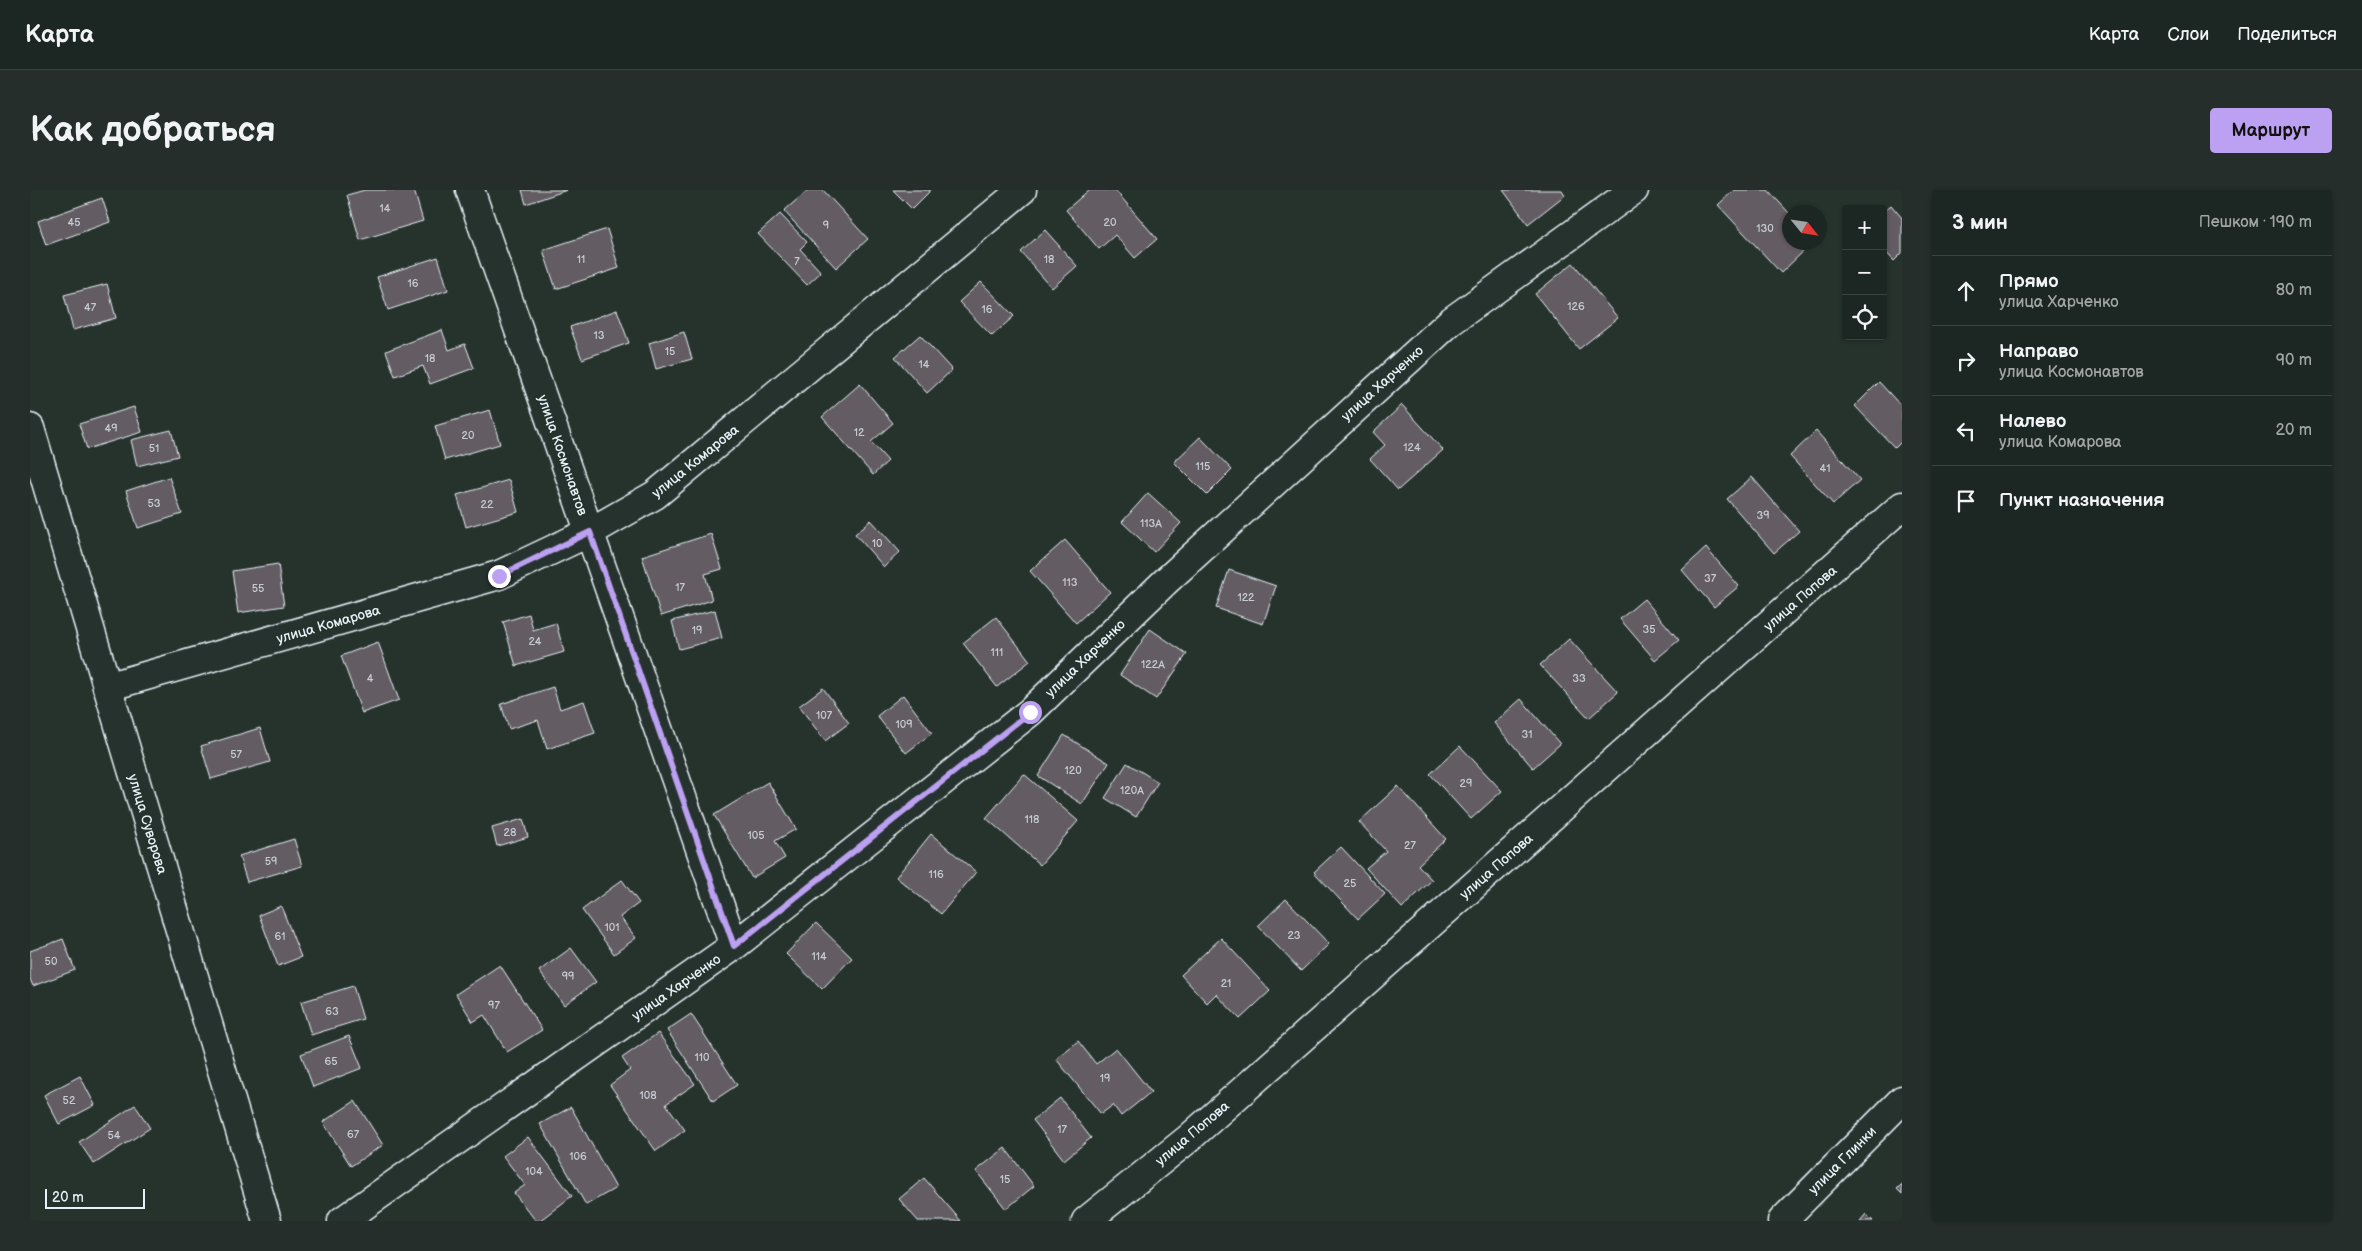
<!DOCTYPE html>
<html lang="ru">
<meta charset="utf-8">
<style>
:root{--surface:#1c2622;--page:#252e2a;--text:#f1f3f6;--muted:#a0a5a5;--line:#3a4340;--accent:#bca0f2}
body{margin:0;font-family:"Balsamiq Sans",sans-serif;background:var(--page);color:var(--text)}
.controls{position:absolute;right:15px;top:15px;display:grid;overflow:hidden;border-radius:5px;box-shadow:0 1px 4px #0004}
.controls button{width:45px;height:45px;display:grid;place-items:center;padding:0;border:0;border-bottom:1px solid var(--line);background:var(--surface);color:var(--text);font:25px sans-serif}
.compass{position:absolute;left:1752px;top:15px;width:45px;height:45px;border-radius:50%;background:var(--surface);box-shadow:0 1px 4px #0004;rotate:120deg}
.scale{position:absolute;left:15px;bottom:12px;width:100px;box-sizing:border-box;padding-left:5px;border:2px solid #e8f1f8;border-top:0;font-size:14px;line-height:18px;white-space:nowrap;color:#e8f1f8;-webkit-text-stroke:4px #26332d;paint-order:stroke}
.stop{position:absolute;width:15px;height:15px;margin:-11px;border:4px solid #bca0f2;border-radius:50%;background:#fff}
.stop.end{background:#bca0f2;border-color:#fff;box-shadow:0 1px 5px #0008}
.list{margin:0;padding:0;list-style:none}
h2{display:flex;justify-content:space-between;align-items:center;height:65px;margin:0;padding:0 20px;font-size:21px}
h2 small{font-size:16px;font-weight:400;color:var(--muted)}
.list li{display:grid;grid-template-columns:32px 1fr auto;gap:15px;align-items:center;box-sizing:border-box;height:70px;padding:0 20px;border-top:1px solid var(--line)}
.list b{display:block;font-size:19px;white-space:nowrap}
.list p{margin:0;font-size:16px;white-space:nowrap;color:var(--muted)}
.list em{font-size:16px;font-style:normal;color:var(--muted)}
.icon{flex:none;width:28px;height:28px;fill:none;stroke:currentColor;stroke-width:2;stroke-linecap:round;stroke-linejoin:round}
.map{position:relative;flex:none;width:1872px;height:1031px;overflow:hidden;border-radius:5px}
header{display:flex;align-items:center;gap:30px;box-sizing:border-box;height:70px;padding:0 25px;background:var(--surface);border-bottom:1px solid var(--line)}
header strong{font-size:24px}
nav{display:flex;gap:28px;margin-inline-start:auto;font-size:18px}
.intro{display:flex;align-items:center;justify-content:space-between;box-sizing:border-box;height:120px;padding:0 30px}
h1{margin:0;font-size:35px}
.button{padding:12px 22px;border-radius:5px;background:var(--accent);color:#111;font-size:18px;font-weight:700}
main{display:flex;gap:30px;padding:0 30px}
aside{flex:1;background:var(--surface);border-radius:5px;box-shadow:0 1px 4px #0004}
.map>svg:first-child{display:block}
</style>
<header>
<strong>Карта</strong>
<nav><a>Карта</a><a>Слои</a><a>Поделиться</a></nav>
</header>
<div class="intro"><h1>Как добраться</h1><a class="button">Маршрут</a></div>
<main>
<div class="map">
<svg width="1872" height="1031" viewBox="0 0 1872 1031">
<rect width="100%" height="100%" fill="#26332d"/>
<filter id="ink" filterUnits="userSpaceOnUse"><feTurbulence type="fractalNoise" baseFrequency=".02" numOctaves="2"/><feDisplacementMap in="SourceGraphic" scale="10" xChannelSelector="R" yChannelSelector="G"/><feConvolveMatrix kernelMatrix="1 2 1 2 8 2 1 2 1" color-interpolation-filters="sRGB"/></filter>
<g filter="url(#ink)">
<path fill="#645c63" stroke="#e8f1f8" d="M 335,0 L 384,0 L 393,31 L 330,50 L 317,5 Z
M 492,0 L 537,0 L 496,14 Z
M 778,0 L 793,0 L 838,49 L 806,78 L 754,21 Z
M 863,0 L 901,0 L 882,19 Z
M 1059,0 L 1085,0 L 1127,49 L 1105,68 L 1085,45 L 1069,59 L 1036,20 Z
M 1473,0 L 1532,0 L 1535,5 L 1498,34 Z
M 1704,0 L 1738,0 L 1760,24 L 1760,52 L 1783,52 L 1751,83 L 1688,15 Z
M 72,8 L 80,32 L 16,55 L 8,31 Z
M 1861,15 L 1872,28 L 1872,63 L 1864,71 L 1853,59 L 1853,22 Z
M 750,24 L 777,52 L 770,59 L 791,82 L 777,95 L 728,44 Z
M 577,39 L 589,78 L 526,99 L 513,60 Z
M 1015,40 L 1047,76 L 1022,98 L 991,62 Z
M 408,67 L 418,100 L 358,120 L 347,87 Z
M 1543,73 L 1588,128 L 1549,159 L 1505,104 Z
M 951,92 L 984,126 L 962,146 L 929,112 Z
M 77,94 L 86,128 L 43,140 L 34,105 Z
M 587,120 L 599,153 L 552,169 L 540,137 Z
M 412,140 L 419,160 L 435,154 L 444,178 L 400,194 L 393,176 L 365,186 L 356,161 Z
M 654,142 L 662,169 L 626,179 L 619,153 Z
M 890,145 L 922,180 L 897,203 L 865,167 Z
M 1849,192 L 1872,217 L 1872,251 L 1865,258 L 1825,216 Z
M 830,194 L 863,233 L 841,252 L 858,271 L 843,285 L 792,227 Z
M 1372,215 L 1413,260 L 1368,300 L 1340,269 L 1355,255 L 1343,242 Z
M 104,217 L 112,242 L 57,259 L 49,234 Z
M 460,220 L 470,254 L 415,270 L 405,236 Z
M 141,240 L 148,266 L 107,276 L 101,250 Z
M 1786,241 L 1830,290 L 1803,314 L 1760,266 Z
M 1170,247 L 1202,280 L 1177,305 L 1144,272 Z
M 139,287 L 152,324 L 108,338 L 96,301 Z
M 1722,287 L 1769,341 L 1744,363 L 1697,309 Z
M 479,290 L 488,322 L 436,337 L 427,305 Z
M 1118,303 L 1151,333 L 1124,362 L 1092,332 Z
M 841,330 L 870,362 L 854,377 L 825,344 Z
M 681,344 L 692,379 L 675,384 L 682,410 L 631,426 L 612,366 Z
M 1035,350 L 1080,402 L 1046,433 L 1000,381 Z
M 1676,358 L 1709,396 L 1684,417 L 1652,380 Z
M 248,374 L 254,416 L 208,423 L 202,381 Z
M 1199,380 L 1246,396 L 1233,434 L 1186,418 Z
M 1614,409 L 1649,450 L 1625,470 L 1590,429 Z
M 685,420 L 692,448 L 649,459 L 642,431 Z
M 499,424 L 503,440 L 526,433 L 534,462 L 486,476 L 473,432 Z
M 966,427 L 1000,471 L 967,497 L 933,453 Z
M 1120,439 L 1157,464 L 1126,509 L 1090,485 Z
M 1539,449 L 1588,502 L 1559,528 L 1510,475 Z
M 348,452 L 369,510 L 332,523 L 311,466 Z
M 523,497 L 530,519 L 554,511 L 565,543 L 517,559 L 508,530 L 479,539 L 471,514 Z
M 793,498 L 819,533 L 795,551 L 769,516 Z
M 873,505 L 902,543 L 876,563 L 847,526 Z
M 1491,509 L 1530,554 L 1503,578 L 1464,533 Z
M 230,538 L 240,572 L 181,589 L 171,556 Z
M 1034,545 L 1079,573 L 1052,614 L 1008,586 Z
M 1430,556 L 1472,601 L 1441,629 L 1400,584 Z
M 1097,573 L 1128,592 L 1106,627 L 1075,608 Z
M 994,584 L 1048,631 L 1010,675 L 956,628 Z
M 738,592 L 766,639 L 745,651 L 755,668 L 722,688 L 684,625 Z
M 1368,596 L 1416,649 L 1388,675 L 1402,690 L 1372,718 L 1336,678 L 1356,661 L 1329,632 Z
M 493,629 L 498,647 L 467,656 L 462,638 Z
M 901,644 L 946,682 L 911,724 L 866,687 Z
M 264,649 L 272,676 L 217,692 L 209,666 Z
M 1311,657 L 1355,704 L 1328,729 L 1284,682 Z
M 592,690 L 609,713 L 590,727 L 606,748 L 584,764 L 552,720 Z
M 1256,709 L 1299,754 L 1271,781 L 1228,736 Z
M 251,716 L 271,767 L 248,776 L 229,725 Z
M 786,733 L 822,768 L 792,799 L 756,764 Z
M 1191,748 L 1240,801 L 1210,829 L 1186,804 L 1177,813 L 1151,785 Z
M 33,749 L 45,780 L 3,796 L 0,789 L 0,761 Z
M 541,758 L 566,792 L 534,815 L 509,781 Z
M 470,775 L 512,840 L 477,862 L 454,825 L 443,832 L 426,804 Z
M 323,796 L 333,829 L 281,845 L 271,812 Z
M 661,824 L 707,895 L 683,911 L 637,840 Z
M 628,843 L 665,894 L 636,914 L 655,940 L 626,961 L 580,895 L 600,880 L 592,868 Z
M 319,846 L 332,878 L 283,897 L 271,864 Z
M 1048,851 L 1066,874 L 1086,858 L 1121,902 L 1091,926 L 1083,915 L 1071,924 L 1026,869 Z
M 50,886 L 65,915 L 29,934 L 14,905 Z
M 1030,908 L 1061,948 L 1034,970 L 1003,930 Z
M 325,911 L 353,955 L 321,976 L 293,932 Z
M 105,915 L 120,938 L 64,974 L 49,952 Z
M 541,917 L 586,998 L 556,1015 L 510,934 Z
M 498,947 L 542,1006 L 509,1031 L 506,1031 L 484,1003 L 495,995 L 473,966 Z
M 975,958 L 1004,996 L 976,1019 L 946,981 Z
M 894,988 L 931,1031 L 888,1031 L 869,1009 Z
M 1872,994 L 1872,1004 L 1867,999 Z
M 1836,1024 L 1843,1031 L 1830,1031 Z"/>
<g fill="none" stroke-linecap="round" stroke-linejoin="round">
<g stroke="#e8f1f8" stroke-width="31">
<path id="minor" d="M 440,0 L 704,756
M 77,497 L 469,385 L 560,342 L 625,305 L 992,0
M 312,1031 L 704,756 L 1000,522 L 1136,391 L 1420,132 L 1604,0
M 1056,1031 L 1158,949 L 1872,316
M 1752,1031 L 1872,910"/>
</g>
<g stroke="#e8f1f8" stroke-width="31">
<path id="secondary" d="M 0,238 L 237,1031"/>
</g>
<use href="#minor" stroke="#26332d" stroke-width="28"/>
<use href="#secondary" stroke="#26332d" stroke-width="28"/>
</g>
</g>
<g fill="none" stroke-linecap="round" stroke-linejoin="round" filter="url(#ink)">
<path stroke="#bca0f2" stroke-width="6" d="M 469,386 L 560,342 L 704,756 L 1000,522"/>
</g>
<g text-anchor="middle" stroke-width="5" stroke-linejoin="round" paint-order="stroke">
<g font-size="11" fill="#c7ccd3">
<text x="355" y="22">14</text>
<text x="44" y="36">45</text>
<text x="1080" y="36">20</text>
<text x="796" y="39">9</text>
<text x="1735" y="42">130</text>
<text x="551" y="73">11</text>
<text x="1019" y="73">18</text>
<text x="767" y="75">7</text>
<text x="383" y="97">16</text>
<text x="1546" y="120">126</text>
<text x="60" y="121">47</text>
<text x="957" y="123">16</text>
<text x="569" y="149">13</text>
<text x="640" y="165">15</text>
<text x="400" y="172">18</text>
<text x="894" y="178">14</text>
<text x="81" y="242">49</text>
<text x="829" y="246">12</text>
<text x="438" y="249">20</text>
<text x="1382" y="261">124</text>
<text x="124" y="262">51</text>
<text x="1173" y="280">115</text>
<text x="1795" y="282">41</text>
<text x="124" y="317">53</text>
<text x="457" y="318">22</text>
<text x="1733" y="329">39</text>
<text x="1121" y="337">113А</text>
<text x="847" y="357">10</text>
<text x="1680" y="392">37</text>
<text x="1040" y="396">113</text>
<text x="650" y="401">17</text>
<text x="228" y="402">55</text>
<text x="1216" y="411">122</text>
<text x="1619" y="443">35</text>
<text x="667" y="444">19</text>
<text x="505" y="455">24</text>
<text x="967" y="466">111</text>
<text x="1123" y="478">122А</text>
<text x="340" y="492">4</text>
<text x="1549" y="492">33</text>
<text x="794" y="529">107</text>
<text x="874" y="538">109</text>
<text x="1497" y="548">31</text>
<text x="206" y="568">57</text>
<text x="1043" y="584">120</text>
<text x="1436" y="597">29</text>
<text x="1102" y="604">120А</text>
<text x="1002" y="633">118</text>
<text x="480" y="646">28</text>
<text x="726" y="649">105</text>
<text x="1380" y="659">27</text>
<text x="241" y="675">59</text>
<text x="906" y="688">116</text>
<text x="1320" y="697">25</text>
<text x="582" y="741">101</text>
<text x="1264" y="749">23</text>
<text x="250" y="750">61</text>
<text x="789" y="770">114</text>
<text x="21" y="775">50</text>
<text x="538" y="790">99</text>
<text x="1196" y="797">21</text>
<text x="464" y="819">97</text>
<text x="302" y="825">63</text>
<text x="672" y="871">110</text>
<text x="301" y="875">65</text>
<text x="1075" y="892">19</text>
<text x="618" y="909">108</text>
<text x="39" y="914">52</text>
<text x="1032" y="943">17</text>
<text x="323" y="948">67</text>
<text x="84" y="949">54</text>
<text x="548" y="970">106</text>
<text x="504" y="985">104</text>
<text x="975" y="993">15</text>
</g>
<g font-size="14" fill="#e8f1f8" stroke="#26332d">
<text transform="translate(1352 193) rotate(-42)" y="5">улица Харченко</text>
<text transform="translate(533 265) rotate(71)" y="5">улица Космонавтов</text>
<text transform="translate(665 271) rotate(-39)" y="5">улица Комарова</text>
<text transform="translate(1770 408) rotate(-41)" y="5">улица Попова</text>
<text transform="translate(298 434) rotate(-16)" y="5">улица Комарова</text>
<text transform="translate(1055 468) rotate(-44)" y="5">улица Харченко</text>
<text transform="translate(118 634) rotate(73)" y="5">улица Суворова</text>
<text transform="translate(1466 676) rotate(-41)" y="5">улица Попова</text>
<text transform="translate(646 797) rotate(-35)" y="5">улица Харченко</text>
<text transform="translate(1162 943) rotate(-40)" y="5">улица Попова</text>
<text transform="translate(1812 970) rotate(-45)" y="5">улица Глинки</text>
</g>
</g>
</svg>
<div class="controls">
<button>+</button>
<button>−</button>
<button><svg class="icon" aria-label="locate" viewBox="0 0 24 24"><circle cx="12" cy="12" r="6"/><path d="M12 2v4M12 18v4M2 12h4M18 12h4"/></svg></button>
</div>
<svg class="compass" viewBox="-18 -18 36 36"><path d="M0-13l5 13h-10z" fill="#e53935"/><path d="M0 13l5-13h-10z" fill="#a0a5a5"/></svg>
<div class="scale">20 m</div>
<div class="stop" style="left:1000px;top:522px"></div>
<div class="stop end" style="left:469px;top:386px"></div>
</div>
<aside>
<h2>3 мин<small>Пешком · 190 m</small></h2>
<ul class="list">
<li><svg class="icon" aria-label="ahead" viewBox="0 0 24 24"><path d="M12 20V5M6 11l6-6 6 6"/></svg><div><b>Прямо</b><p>улица Харченко</p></div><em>80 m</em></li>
<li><svg class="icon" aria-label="right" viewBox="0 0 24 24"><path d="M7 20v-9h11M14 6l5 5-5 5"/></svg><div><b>Направо</b><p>улица Космонавтов</p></div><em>90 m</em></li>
<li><svg class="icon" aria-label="left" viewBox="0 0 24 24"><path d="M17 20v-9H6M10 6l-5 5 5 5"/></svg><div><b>Налево</b><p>улица Комарова</p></div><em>20 m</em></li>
<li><svg class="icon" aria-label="arrive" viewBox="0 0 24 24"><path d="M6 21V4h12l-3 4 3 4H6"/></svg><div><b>Пункт назначения</b></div></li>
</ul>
</aside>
</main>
